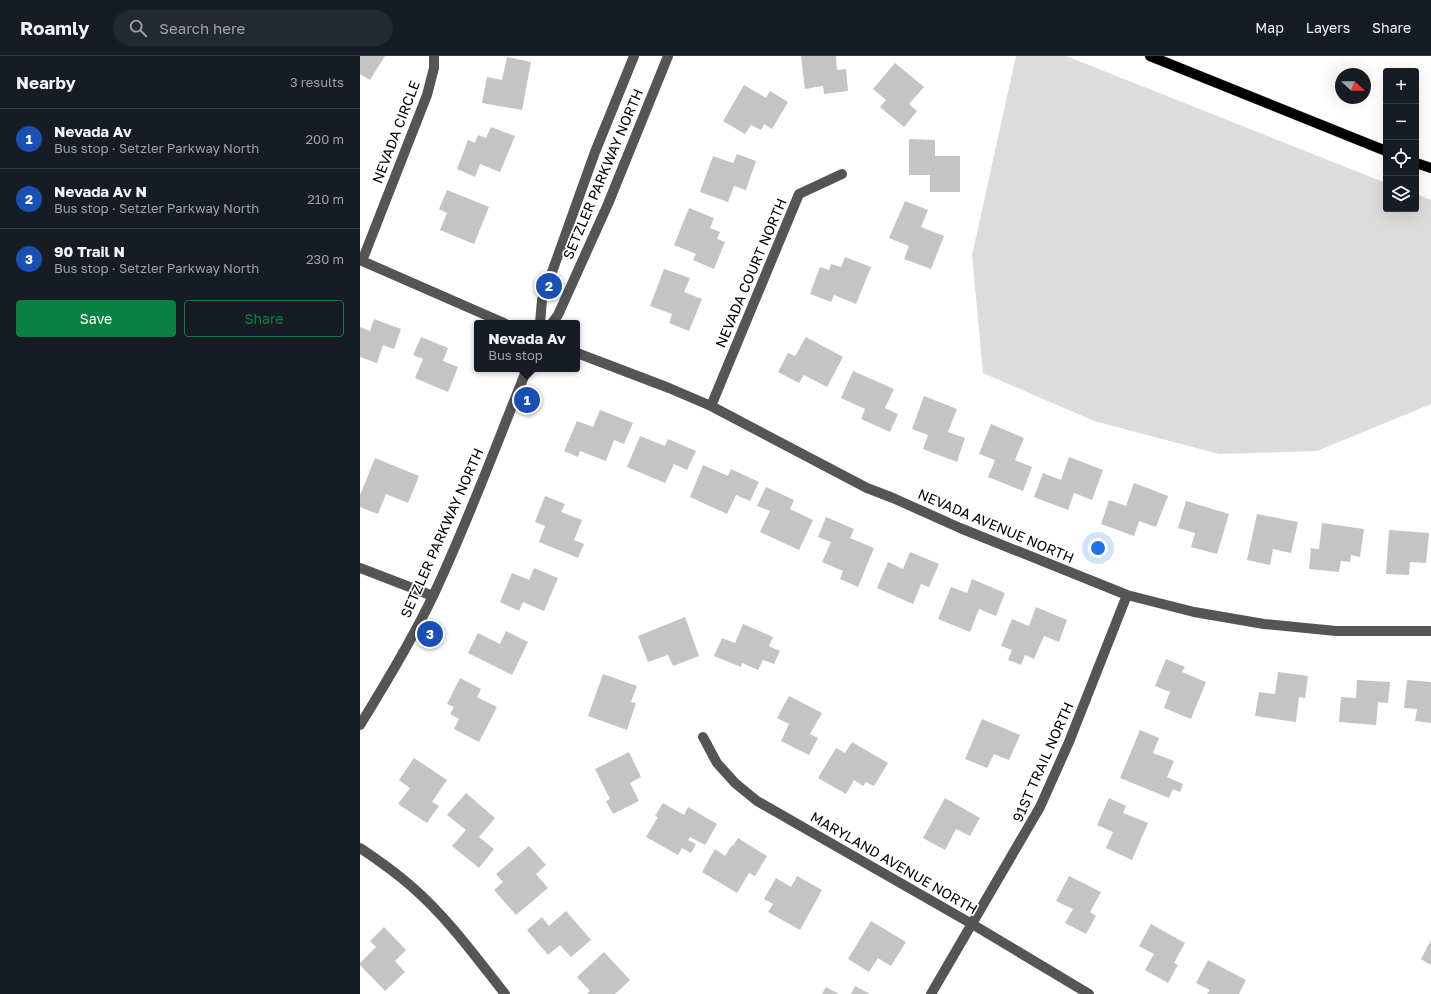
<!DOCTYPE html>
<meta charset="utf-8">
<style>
:root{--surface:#171b24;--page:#242831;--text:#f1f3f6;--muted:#9ea1a6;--line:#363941;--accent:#0b8043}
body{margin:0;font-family:"Golos Text",sans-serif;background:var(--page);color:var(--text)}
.controls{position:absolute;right:12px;top:12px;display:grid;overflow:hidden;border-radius:4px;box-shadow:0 4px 16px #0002}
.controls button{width:36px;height:36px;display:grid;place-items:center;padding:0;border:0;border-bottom:1px solid var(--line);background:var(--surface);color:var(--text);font:20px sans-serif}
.compass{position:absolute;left:975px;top:12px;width:36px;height:36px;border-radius:50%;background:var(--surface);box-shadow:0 4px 16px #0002;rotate:111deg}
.you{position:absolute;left:738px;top:492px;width:14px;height:14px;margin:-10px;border:3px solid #fff;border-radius:50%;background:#1a73e8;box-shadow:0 0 0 6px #1a73e833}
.badge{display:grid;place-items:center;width:26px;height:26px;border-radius:50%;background:var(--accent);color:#fff;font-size:13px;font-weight:700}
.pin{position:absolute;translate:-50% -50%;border:2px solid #fff;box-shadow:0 1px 4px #0006}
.popup{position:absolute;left:114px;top:264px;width:106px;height:52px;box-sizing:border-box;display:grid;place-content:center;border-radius:4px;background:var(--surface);filter:drop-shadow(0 1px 3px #0005);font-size:13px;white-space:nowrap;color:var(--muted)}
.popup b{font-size:15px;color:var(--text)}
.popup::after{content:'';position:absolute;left:50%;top:100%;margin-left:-8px;border:8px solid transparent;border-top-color:var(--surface)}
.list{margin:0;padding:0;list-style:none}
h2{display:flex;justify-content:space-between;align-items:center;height:52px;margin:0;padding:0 16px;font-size:17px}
h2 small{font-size:13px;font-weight:400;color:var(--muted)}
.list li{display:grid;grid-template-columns:26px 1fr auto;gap:12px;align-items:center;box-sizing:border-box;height:60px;padding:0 16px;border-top:1px solid var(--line)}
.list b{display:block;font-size:15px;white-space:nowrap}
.list p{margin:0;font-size:13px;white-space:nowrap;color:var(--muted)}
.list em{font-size:13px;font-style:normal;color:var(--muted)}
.actions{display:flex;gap:8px;padding:12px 16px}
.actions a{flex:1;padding:9px 0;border:1px solid var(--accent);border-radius:4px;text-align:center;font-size:14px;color:var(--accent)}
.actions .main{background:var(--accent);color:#fff}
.icon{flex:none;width:22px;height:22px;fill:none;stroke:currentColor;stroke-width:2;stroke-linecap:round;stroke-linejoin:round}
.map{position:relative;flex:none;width:1071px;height:938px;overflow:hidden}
header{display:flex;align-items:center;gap:24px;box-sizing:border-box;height:56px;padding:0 20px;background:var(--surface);border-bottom:1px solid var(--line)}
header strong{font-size:19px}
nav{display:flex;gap:22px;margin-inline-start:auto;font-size:14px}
.search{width:280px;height:36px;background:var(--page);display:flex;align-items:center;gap:10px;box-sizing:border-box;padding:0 14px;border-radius:22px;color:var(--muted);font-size:15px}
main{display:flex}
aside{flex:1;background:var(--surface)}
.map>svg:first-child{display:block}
</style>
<header>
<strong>Roamly</strong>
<div class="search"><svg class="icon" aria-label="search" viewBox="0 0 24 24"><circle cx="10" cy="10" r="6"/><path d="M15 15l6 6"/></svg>Search here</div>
<nav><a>Map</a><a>Layers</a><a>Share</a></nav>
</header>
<main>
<aside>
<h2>Nearby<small>3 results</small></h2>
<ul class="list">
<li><span class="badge" style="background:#1a4fb4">1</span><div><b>Nevada Av</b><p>Bus stop · Setzler Parkway North</p></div><em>200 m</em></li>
<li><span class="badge" style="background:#1a4fb4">2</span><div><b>Nevada Av N</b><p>Bus stop · Setzler Parkway North</p></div><em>210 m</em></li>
<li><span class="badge" style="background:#1a4fb4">3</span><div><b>90 Trail N</b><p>Bus stop · Setzler Parkway North</p></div><em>230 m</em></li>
</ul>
<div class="actions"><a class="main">Save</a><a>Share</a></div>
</aside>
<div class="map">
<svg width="1071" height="938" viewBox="0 0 1071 938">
<rect width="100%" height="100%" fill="#fff"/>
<path fill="#dcdcdc" d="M 656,0 L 706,0 L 1026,127 L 1026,153 L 1056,153 L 1056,138 L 1071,144 L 1071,348 L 957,395 L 859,398 L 734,365 L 623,317 L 612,199 Z"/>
<path fill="#c4c4c4" d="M 0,0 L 25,0 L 10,24 L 0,18 Z
M 441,0 L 476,0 L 477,14 L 486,13 L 488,35 L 464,38 L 463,30 L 445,33 Z
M 147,1 L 171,6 L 162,54 L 122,47 L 127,21 L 142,24 Z
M 535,7 L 564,31 L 549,48 L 557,55 L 544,71 L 520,51 L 526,44 L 513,33 Z
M 384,29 L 406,42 L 410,35 L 428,46 L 412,73 L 404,68 L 401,74 L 391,69 L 385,78 L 363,65 Z
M 131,71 L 155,80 L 140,116 L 120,108 L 115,121 L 97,113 L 108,84 L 115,87 L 118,79 L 126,82 Z
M 549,83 L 575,84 L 575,100 L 600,100 L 600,136 L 570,136 L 570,119 L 549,119 Z
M 377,98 L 396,105 L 386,134 L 374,130 L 368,146 L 340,136 L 353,100 L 373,107 Z
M 87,134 L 129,151 L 114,188 L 80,174 L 87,157 L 79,153 Z
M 545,145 L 568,154 L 561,171 L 584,180 L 571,213 L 544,203 L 549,190 L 529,182 Z
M 329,152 L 354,162 L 350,172 L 360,176 L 357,183 L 365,186 L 354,213 L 333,204 L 336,198 L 314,189 Z
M 485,201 L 511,211 L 496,248 L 474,239 L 471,246 L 450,238 L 460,211 L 469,214 L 471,208 L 481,211 Z
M 304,213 L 330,222 L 324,236 L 342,243 L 329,275 L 309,267 L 312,258 L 290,250 Z
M 14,263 L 41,273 L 34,293 L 23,289 L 17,307 L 0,301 L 0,271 L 10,275 Z
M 61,281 L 88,292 L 83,305 L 98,311 L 88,336 L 55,322 L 63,303 L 53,299 Z
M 446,281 L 483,301 L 467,331 L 444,319 L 439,327 L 418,316 L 428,297 L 435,300 Z
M 493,315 L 534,333 L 525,352 L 538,358 L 530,376 L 501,363 L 505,353 L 481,342 Z
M 564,340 L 597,353 L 588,376 L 605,382 L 597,406 L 563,393 L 568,379 L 552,373 Z
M 240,354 L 273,367 L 264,388 L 254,384 L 246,405 L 220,395 L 218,401 L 204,395 L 217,365 L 233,371 Z
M 631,368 L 664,382 L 655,404 L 672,411 L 663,435 L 628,421 L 635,404 L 619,398 Z
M 280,380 L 305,390 L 308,383 L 336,395 L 327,414 L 314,408 L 305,427 L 267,411 Z
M 709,401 L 743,414 L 732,444 L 714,437 L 708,454 L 674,441 L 683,417 L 701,424 Z
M 15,402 L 59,420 L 48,447 L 26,438 L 18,458 L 0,451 L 0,439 Z
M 343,409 L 368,420 L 371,413 L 399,426 L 390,445 L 376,439 L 367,458 L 330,441 Z
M 774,427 L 808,440 L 796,471 L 779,465 L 774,480 L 741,468 L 749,444 L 766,450 Z
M 406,431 L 434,444 L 430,453 L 453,464 L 439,494 L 400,476 L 410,455 L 397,450 Z
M 185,440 L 205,448 L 201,456 L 222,464 L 214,484 L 224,488 L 218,502 L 179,486 L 185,470 L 175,466 Z
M 826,445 L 869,458 L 857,498 L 831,491 L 835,477 L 818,472 Z
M 897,458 L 938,466 L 931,497 L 913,493 L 910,509 L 887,504 Z
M 466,461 L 494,473 L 490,482 L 514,492 L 498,531 L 480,523 L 483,515 L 462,506 L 471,486 L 458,481 Z
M 962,467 L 1004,473 L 1000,501 L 991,499 L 990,506 L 981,505 L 979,516 L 949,513 L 951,492 L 959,493 Z
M 1029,474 L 1069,477 L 1066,507 L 1050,506 L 1049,519 L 1026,518 Z
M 550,496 L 579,508 L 569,531 L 561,528 L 553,548 L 517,532 L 528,506 L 543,513 Z
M 174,512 L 198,522 L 184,555 L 163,546 L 159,555 L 140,546 L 152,517 L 169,524 Z
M 612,523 L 645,537 L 636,560 L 619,553 L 610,576 L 578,563 L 591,531 L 607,537 Z
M 676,551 L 707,564 L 699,586 L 684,580 L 674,603 L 665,599 L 661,609 L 648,604 L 652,594 L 641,590 L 652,563 L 669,570 Z
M 325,561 L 339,600 L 313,610 L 308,599 L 288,606 L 278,580 Z
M 383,568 L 413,581 L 409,590 L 420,595 L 414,608 L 403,604 L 398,614 L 382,607 L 381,611 L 354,600 L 362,582 L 375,587 Z
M 146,575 L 168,586 L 152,619 L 108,597 L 118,577 L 140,588 Z
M 806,603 L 825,611 L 822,616 L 846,626 L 831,663 L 804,652 L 810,636 L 795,630 Z
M 918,616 L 948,620 L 945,642 L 939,641 L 936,666 L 895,660 L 899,636 L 915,638 Z
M 243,618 L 277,630 L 271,646 L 276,647 L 267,674 L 228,660 Z
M 100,622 L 121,633 L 117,641 L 137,651 L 119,686 L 94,673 L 99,663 L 90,658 L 94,651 L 87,648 Z
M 997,624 L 1030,626 L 1028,647 L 1018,646 L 1016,669 L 979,666 L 981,641 L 996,642 Z
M 1047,624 L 1071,626 L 1071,667 L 1055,665 L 1057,653 L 1044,652 Z
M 429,640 L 462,657 L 450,678 L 458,682 L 449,699 L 421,685 L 429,668 L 417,662 Z
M 622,663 L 660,679 L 649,704 L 634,698 L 627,712 L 605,703 Z
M 780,674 L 799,682 L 793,697 L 814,705 L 807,721 L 823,728 L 820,736 L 813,733 L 809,742 L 760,722 Z
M 492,686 L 528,707 L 514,730 L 506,726 L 503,730 L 494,724 L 486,738 L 458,722 L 476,692 L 485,697 Z
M 269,696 L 281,721 L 270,727 L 279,745 L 253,758 L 246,745 L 250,743 L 235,713 Z
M 54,702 L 87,724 L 72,746 L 79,750 L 67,767 L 38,748 L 50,732 L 39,724 Z
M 106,737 L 135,762 L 119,781 L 134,793 L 119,812 L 92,790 L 106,774 L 87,759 Z
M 585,742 L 620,762 L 610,780 L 596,773 L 585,794 L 563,782 Z
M 749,742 L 766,750 L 763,757 L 788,767 L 772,804 L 746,792 L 753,776 L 737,769 Z
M 303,747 L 324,759 L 328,751 L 357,768 L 345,789 L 330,781 L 328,784 L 336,788 L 331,797 L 322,792 L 318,799 L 286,781 L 298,761 L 295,760 Z
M 378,782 L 407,800 L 395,820 L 389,817 L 377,837 L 342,816 L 355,793 L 365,800 L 372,789 L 373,790 Z
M 169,790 L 186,809 L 176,818 L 188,832 L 156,859 L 134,834 L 143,826 L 136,818 Z
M 437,820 L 462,834 L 440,874 L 408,856 L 413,848 L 404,843 L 416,822 L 431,831 Z
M 709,820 L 741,836 L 730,856 L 736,860 L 726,878 L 705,867 L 713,853 L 696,845 Z
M 206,855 L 231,884 L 211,901 L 200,889 L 188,899 L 167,874 L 182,861 L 189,870 Z
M 511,865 L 546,886 L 531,910 L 518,902 L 509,916 L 488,903 Z
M 791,868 L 825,887 L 814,907 L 818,909 L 808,927 L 785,914 L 794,898 L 779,890 Z
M 24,871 L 46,894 L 35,905 L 45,916 L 25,935 L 0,909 L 0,907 L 16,891 L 10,885 Z
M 1071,884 L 1071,909 L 1061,903 Z
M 244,896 L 270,924 L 255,938 L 227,938 L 230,935 L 217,921 Z
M 848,904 L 886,924 L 879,938 L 847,938 L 850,934 L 836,927 Z
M 495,930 L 510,938 L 491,938 Z
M 466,931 L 479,938 L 462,938 Z"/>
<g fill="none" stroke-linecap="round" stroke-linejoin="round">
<g stroke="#dbdbdb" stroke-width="11">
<path id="major" d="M 790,0 L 1026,95
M 1056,107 L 1071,112"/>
</g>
<path stroke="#555" stroke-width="10" d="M 0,204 L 144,267
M 2,205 L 67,39 L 74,12 L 74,0
M 180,267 L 182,244 L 235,96 L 274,0
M 192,267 L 198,259 L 248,148 L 308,0
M 217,297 L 309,332 L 351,350 L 507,432 L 533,442 L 600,472 L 767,539 L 834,556 L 904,568 L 976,575 L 1071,575
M 351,350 L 439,138 L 482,118
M 0,512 L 73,540
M 0,669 C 26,627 52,584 73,540 C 108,466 136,389 167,313
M 343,681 L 357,707 L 375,727 L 397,745 L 612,868 L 729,938
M 0,792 C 18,804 35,816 51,830 C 87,861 116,901 145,938
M 571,938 L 680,751 L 709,686 L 767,539"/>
<use href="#major" stroke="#000" stroke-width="10"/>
</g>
<g text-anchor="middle" stroke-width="3.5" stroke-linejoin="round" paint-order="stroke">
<g font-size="14" fill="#000" stroke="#fff">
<text transform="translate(36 76) rotate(-69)" y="5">NEVADA CIRCLE</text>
<text transform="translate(243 118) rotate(-67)" y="5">SETZLER PARKWAY NORTH</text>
<text transform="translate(391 217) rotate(-67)" y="5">NEVADA COURT NORTH</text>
<text transform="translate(636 470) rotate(23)" y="5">NEVADA AVENUE NORTH</text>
<text transform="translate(82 477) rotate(-66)" y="5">SETZLER PARKWAY NORTH</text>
<text transform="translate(683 706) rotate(-66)" y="5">91ST TRAIL NORTH</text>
<text transform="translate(534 807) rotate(30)" y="5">MARYLAND AVENUE NORTH</text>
</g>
</g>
</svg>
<div class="controls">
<button>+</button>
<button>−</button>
<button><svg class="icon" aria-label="locate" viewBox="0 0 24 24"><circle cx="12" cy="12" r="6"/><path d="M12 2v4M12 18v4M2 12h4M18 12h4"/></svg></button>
<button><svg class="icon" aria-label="layers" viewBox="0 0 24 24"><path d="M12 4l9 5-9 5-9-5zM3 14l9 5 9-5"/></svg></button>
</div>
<svg class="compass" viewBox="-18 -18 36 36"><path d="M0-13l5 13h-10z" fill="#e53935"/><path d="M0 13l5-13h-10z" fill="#9ea1a6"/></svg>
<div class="you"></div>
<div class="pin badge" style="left:167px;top:344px;background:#1a4fb4">1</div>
<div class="popup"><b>Nevada Av</b>Bus stop</div>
<div class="pin badge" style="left:189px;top:230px;background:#1a4fb4">2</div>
<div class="pin badge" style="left:70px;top:578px;background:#1a4fb4">3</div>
</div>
</main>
